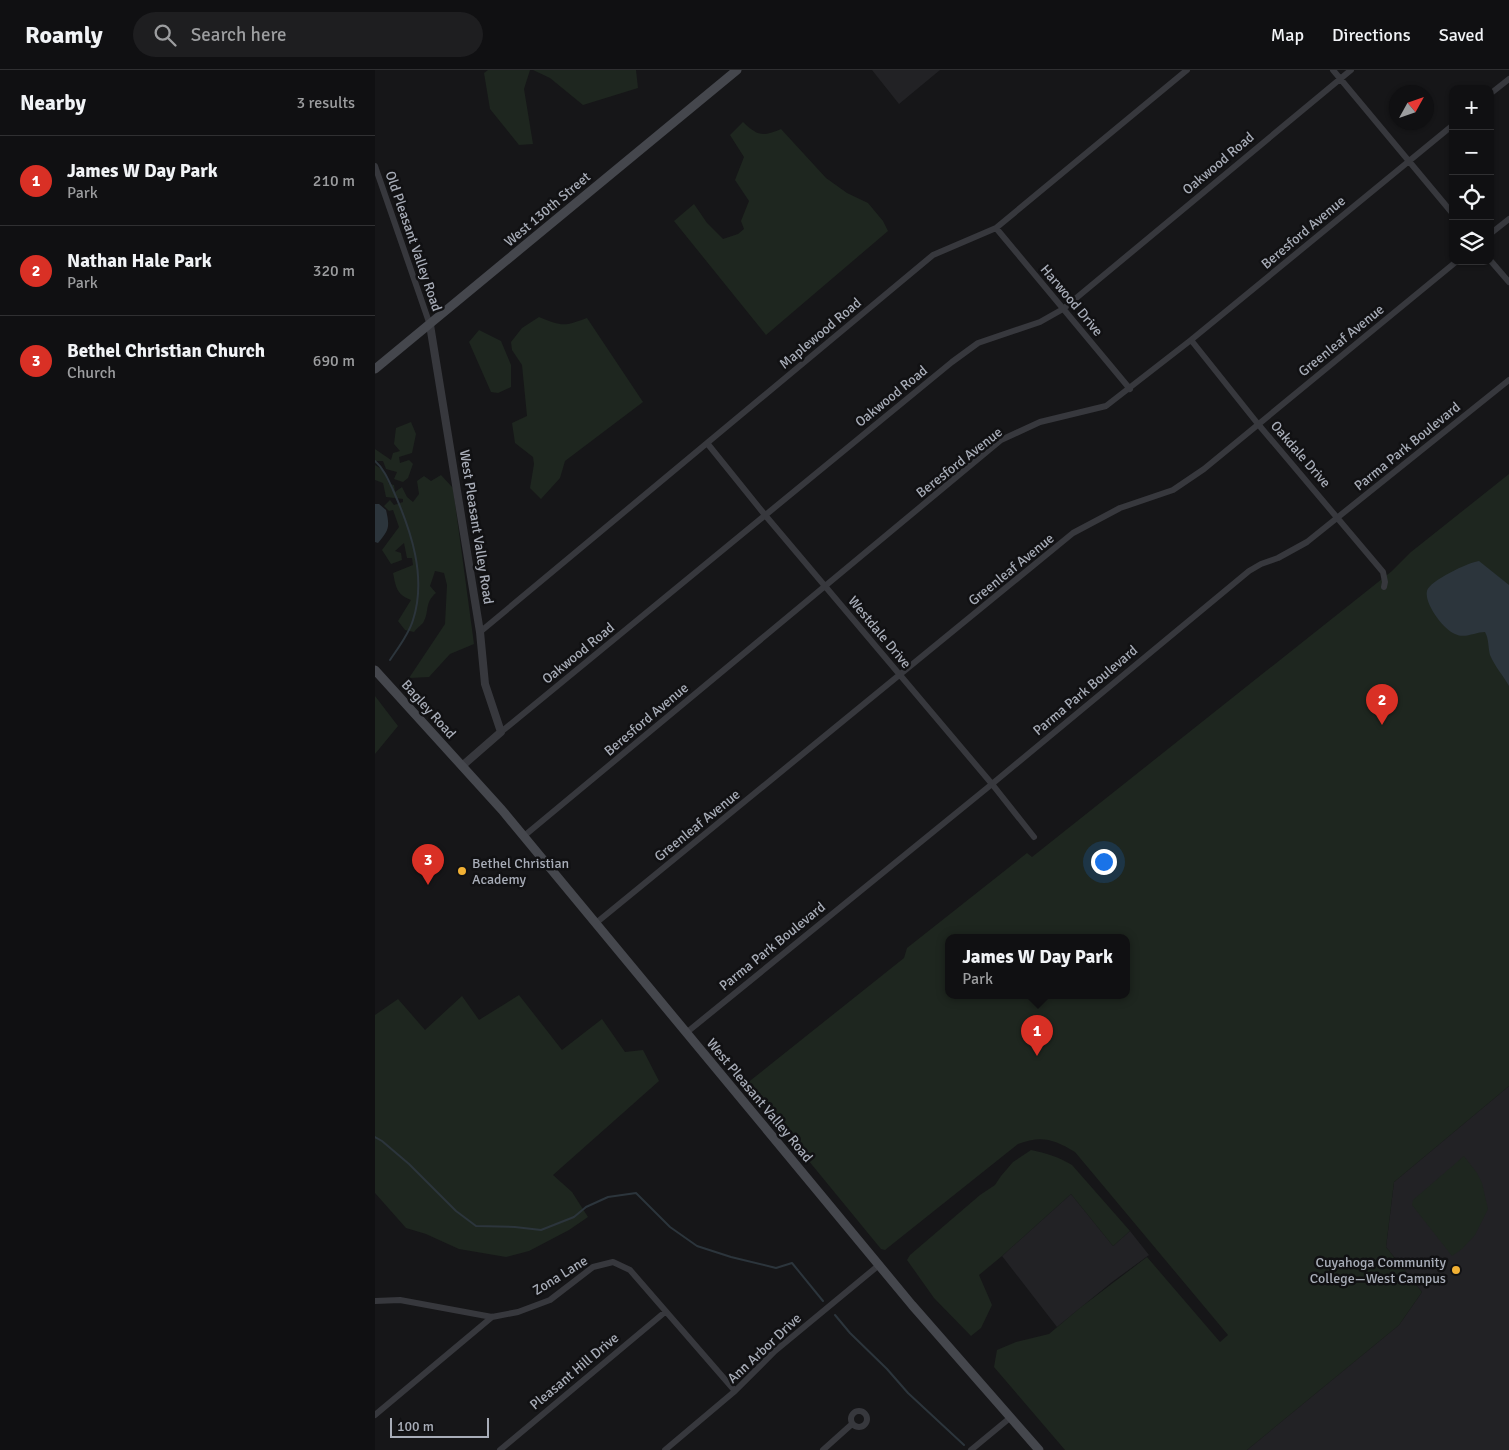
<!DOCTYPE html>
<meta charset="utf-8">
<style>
:root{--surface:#101012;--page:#1e1e20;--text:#f1f3f6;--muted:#9c9d9f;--line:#303032;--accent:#d93025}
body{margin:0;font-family:Signika,sans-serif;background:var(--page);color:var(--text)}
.controls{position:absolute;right:15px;top:15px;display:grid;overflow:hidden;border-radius:10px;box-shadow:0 1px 4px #0004}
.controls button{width:45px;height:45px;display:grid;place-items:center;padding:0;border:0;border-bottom:1px solid var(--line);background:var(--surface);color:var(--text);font:25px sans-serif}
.compass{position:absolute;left:1014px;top:15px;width:45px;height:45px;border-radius:50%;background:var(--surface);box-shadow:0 1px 4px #0004;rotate:50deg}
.scale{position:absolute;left:15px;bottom:12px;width:99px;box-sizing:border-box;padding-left:5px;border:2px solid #a8adb8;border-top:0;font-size:14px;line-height:18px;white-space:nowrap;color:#a8adb8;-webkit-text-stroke:4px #111113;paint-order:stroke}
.you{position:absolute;left:728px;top:791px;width:18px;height:18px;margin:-12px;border:4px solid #fff;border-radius:50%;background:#1a73e8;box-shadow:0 0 0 8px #1a73e833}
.badge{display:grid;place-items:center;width:32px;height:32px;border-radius:50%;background:var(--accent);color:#fff;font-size:16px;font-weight:700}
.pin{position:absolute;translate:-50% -41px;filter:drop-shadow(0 1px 2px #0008)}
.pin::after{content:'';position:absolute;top:26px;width:18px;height:15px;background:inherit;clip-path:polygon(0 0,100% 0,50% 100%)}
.popup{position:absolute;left:570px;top:864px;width:185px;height:65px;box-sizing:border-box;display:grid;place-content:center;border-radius:10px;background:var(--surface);filter:drop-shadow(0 1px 4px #0005);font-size:16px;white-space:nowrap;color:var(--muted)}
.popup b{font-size:19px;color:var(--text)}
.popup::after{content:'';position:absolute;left:50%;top:100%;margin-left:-10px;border:10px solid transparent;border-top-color:var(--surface)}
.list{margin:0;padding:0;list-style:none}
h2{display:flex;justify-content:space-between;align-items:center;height:65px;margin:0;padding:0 20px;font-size:21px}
h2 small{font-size:16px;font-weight:400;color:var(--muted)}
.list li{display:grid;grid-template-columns:32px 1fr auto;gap:15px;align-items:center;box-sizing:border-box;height:90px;padding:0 20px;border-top:1px solid var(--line)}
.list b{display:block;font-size:19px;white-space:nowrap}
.list p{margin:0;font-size:16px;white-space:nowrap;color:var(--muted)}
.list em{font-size:16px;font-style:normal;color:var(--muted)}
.icon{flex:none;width:28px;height:28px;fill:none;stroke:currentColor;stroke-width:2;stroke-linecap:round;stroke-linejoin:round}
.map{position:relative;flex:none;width:1134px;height:1380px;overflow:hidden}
header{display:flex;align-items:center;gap:30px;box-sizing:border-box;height:70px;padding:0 25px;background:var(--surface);border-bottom:1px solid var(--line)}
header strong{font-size:24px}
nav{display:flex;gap:28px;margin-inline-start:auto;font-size:18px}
.search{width:350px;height:45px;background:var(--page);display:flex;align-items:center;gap:12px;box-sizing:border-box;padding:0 18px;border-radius:28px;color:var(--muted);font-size:19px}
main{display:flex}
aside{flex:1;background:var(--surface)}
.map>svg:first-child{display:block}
</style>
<header>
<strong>Roamly</strong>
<div class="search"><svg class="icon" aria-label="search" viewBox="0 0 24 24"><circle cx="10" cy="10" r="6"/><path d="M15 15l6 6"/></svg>Search here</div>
<nav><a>Map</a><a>Directions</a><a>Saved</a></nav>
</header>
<main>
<aside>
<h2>Nearby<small>3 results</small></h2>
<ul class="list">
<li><span class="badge">1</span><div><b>James W Day Park</b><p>Park</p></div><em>210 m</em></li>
<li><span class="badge">2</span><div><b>Nathan Hale Park</b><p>Park</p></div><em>320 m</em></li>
<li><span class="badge">3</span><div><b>Bethel Christian Church</b><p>Church</p></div><em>690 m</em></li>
</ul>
</aside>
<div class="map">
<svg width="1134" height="1380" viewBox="0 0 1134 1380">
<rect width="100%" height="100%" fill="#161618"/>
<path fill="#222225" d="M 497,0 L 565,0 L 524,34 Z
M 1134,1016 L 1134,1380 L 872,1380 L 1024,1255 L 1047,1222 L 1011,1177 L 1019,1112 Z
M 696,1124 L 738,1176 L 755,1161 L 774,1185 L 737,1212 L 682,1257 L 627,1186 Z"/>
<path fill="#1e261f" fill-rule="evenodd" d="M 113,0 L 155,0 L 149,19 L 158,74 L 144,75 L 115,39 L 109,3 Z
M 158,0 L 261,0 L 263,18 L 208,35 L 175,8 Z
M 368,52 C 383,66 387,67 406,59 L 451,108 L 472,123 L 493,133 L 508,151 L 513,161 L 391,265 L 299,151 L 319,134 L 332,153 L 348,169 L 363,164 L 369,159 L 366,151 L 374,131 L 360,110 L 369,87 L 355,65 Z
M 164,247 C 187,256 188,257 212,248 L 268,332 L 190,391 L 185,408 L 166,429 L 155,418 L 159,394 L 158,387 L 140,373 L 137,353 L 152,346 L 147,295 L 137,280 L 136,272 L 147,258 Z
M 104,260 L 126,271 L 136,295 L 136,317 L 123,323 L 116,322 L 94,272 Z
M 36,352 L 41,364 L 37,383 L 24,387 L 25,393 L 34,390 L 38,394 L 33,408 L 28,412 L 19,409 L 22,402 L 11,399 L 8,391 L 1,391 L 0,395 L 8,400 L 14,414 L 19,415 L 20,422 L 27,417 L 32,427 L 38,432 L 44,424 L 42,411 L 49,406 L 56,411 L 66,405 L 78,418 L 99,574 L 75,584 L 54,607 L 34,608 L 70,554 L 72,515 L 69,503 L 60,501 L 55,516 L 61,523 C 49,533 55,541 48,553 C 45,556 41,559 39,562 L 30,560 L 23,551 L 36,530 C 21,524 21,517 18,503 L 38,495 L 37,488 L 32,488 L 29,473 L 20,481 L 26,483 L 27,490 L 16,494 L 7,480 L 24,457 L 18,440 L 14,441 L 9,436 L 15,430 L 19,435 L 28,432 L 28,429 L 11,427 L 8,413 L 0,410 L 0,379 L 16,390 L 18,383 L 25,381 L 19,374 L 21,358 Z
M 1134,404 L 1134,1016 L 1019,1112 L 1011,1177 L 1047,1222 L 1024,1255 L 872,1380 L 690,1380 L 619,1297 L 622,1280 L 641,1272 L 674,1264 L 705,1238 L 772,1187 L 845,1272 L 853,1265 L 700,1082 C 679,1069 666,1065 643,1074 L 510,1180 L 506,1179 L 415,1068 L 415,1064 L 412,1063 L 406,1054 L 402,1053 L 371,1014 L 529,888 L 532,878 L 652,783 L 657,787 L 1017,501 L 1036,482 ZM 573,867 L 751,867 L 751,925 L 573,925 Z
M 0,626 L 23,656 L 0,684 Z
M 144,925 L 187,980 L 227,949 L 250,982 L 268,980 L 284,1011 L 178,1105 L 197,1122 L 213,1147 L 194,1160 L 154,1181 L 131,1187 L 84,1179 L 51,1164 L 31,1158 L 0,1123 L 0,945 L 23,929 L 50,960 L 87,926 L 104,950 Z
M 656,1080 C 671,1083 684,1087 697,1095 L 755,1161 L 738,1176 L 696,1124 L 627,1186 L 604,1205 L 617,1235 L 606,1258 L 596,1266 L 559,1228 L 532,1190 L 535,1185 L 605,1125 L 620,1115 L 626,1106 L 638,1092 Z
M 1089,1086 L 1102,1103 L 1107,1113 L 1113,1139 L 1100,1165 L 1087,1179 L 1077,1186 L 1037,1135 L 1038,1130 Z"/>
<path fill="#2c353c" d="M 0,434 L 4,434 L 11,440 C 15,457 14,460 3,473 L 0,472 Z
M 1104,491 L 1134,515 L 1134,616 C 1128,605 1120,597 1115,585 C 1113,578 1114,569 1110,562 C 1100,562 1090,569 1080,564 C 1069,560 1049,534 1052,521 C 1054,511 1094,492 1104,491 Z"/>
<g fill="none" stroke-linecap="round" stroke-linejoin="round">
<path stroke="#2c353c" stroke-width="2" d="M 0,391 C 9,399 13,409 18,420 C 36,460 52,507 38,550 C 34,564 23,578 15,590
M 0,1067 L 7,1071 L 34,1094 L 81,1141 L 101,1156 L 140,1157 L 166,1160 L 199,1147 L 211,1137 L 233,1127 L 261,1123 L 295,1157 L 322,1176 L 356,1187 L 401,1198 L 417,1193 L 448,1231
M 460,1245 L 475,1263 L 512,1299 L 533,1323 L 589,1375"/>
<path stroke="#37383d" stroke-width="6" d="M 958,0 L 1078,144
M 1115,24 L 1134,9
M 0,96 L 55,255
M 621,158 L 755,319
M 1115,164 L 1134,149
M 1115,190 L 1134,212
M 816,270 L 883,354 L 1008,502 L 1010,512 L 1009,517
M 332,373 L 390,445 L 617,714 L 659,767
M 105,562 L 558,185 L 621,158 L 812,0
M 126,662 L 577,292 L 603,273 L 665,252 L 688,239 L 976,0
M 149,766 L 626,370 L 665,352 L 731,336 L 816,270 L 1078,55
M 221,853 L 698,463 L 745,438 L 798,420 L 829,399 L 1082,191
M 311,963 L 617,714 L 874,501 L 886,494 L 903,488 L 932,472 L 1134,310
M 0,1231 L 25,1230 L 117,1247 L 143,1242 L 175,1230 L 218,1197 L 238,1192 L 255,1200 L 360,1321
M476 1349a8 8 0 1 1 16 0a8 8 0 1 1-16 0Z
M 0,1345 L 117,1247
M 125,1380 L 290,1242
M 290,1380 L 360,1321 L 400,1281 L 504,1195
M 448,1380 L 477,1354
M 596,1380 L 636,1347"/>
<path stroke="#37383d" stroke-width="8" d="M 55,255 L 105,562 L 110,614 L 126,662 L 87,696"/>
<path stroke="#45474d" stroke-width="9" d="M 0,299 L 362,0
M 0,600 L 127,740 L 537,1235 L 664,1380"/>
</g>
<g fill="#f2b134" stroke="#111113" stroke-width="2">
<circle cx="87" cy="801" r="5"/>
<circle cx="1081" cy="1200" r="5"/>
</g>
<g text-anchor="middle" stroke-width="5" stroke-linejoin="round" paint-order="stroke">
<g font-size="14" fill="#a8adb8" stroke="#111113">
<text transform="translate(843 93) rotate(-40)" y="5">Oakwood Road</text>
<text transform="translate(172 139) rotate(-40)" y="5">West 130th Street</text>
<text transform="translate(928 162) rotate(-40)" y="5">Beresford Avenue</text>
<text transform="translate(39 171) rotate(71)" y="5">Old Pleasant Valley Road</text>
<text transform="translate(697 230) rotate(50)" y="5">Harwood Drive</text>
<text transform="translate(445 263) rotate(-40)" y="5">Maplewood Road</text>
<text transform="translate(966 270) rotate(-39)" y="5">Greenleaf Avenue</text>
<text transform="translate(516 326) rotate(-39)" y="5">Oakwood Road</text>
<text transform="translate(1032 376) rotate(-39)" y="5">Parma Park Boulevard</text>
<text transform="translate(926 384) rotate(49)" y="5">Oakdale Drive</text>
<text transform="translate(584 392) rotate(-38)" y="5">Beresford Avenue</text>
<text transform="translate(102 457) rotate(81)" y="5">West Pleasant Valley Road</text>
<text transform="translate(636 499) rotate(-39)" y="5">Greenleaf Avenue</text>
<text transform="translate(505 562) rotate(50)" y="5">Westdale Drive</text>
<text transform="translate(203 583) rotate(-39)" y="5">Oakwood Road</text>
<text transform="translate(710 620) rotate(-40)" y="5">Parma Park Boulevard</text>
<text transform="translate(54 639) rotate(48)" y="5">Bagley Road</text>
<text transform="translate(271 649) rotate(-40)" y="5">Beresford Avenue</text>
<text transform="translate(322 755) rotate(-39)" y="5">Greenleaf Avenue</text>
<text transform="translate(397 876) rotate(-39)" y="5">Parma Park Boulevard</text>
<text transform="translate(385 1030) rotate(50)" y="5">West Pleasant Valley Road</text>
<text transform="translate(185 1205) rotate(-32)" y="5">Zona Lane</text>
<text transform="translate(389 1278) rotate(-43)" y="5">Ann Arbor Drive</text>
<text transform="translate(199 1301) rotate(-40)" y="5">Pleasant Hill Drive</text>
</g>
<g font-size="14" fill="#a8adb8" stroke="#111113" text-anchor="start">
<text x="97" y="798">Bethel Christian<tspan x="97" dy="16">Academy</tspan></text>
<text x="1071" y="1197" text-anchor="end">Cuyahoga Community<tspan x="1071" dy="16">College—West Campus</tspan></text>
</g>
</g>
</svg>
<div class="controls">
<button>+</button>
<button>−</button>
<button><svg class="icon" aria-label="locate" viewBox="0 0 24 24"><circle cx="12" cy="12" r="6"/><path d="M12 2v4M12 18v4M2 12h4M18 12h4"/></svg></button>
<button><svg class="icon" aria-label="layers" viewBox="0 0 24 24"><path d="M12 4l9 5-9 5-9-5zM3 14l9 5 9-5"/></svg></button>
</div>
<svg class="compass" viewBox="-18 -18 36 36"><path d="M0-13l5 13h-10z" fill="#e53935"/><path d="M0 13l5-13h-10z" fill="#9c9d9f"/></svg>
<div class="scale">100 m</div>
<div class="you"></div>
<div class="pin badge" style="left:662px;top:986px">1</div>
<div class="popup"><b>James W Day Park</b>Park</div>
<div class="pin badge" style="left:1007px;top:655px">2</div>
<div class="pin badge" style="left:53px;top:815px">3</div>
</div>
</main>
